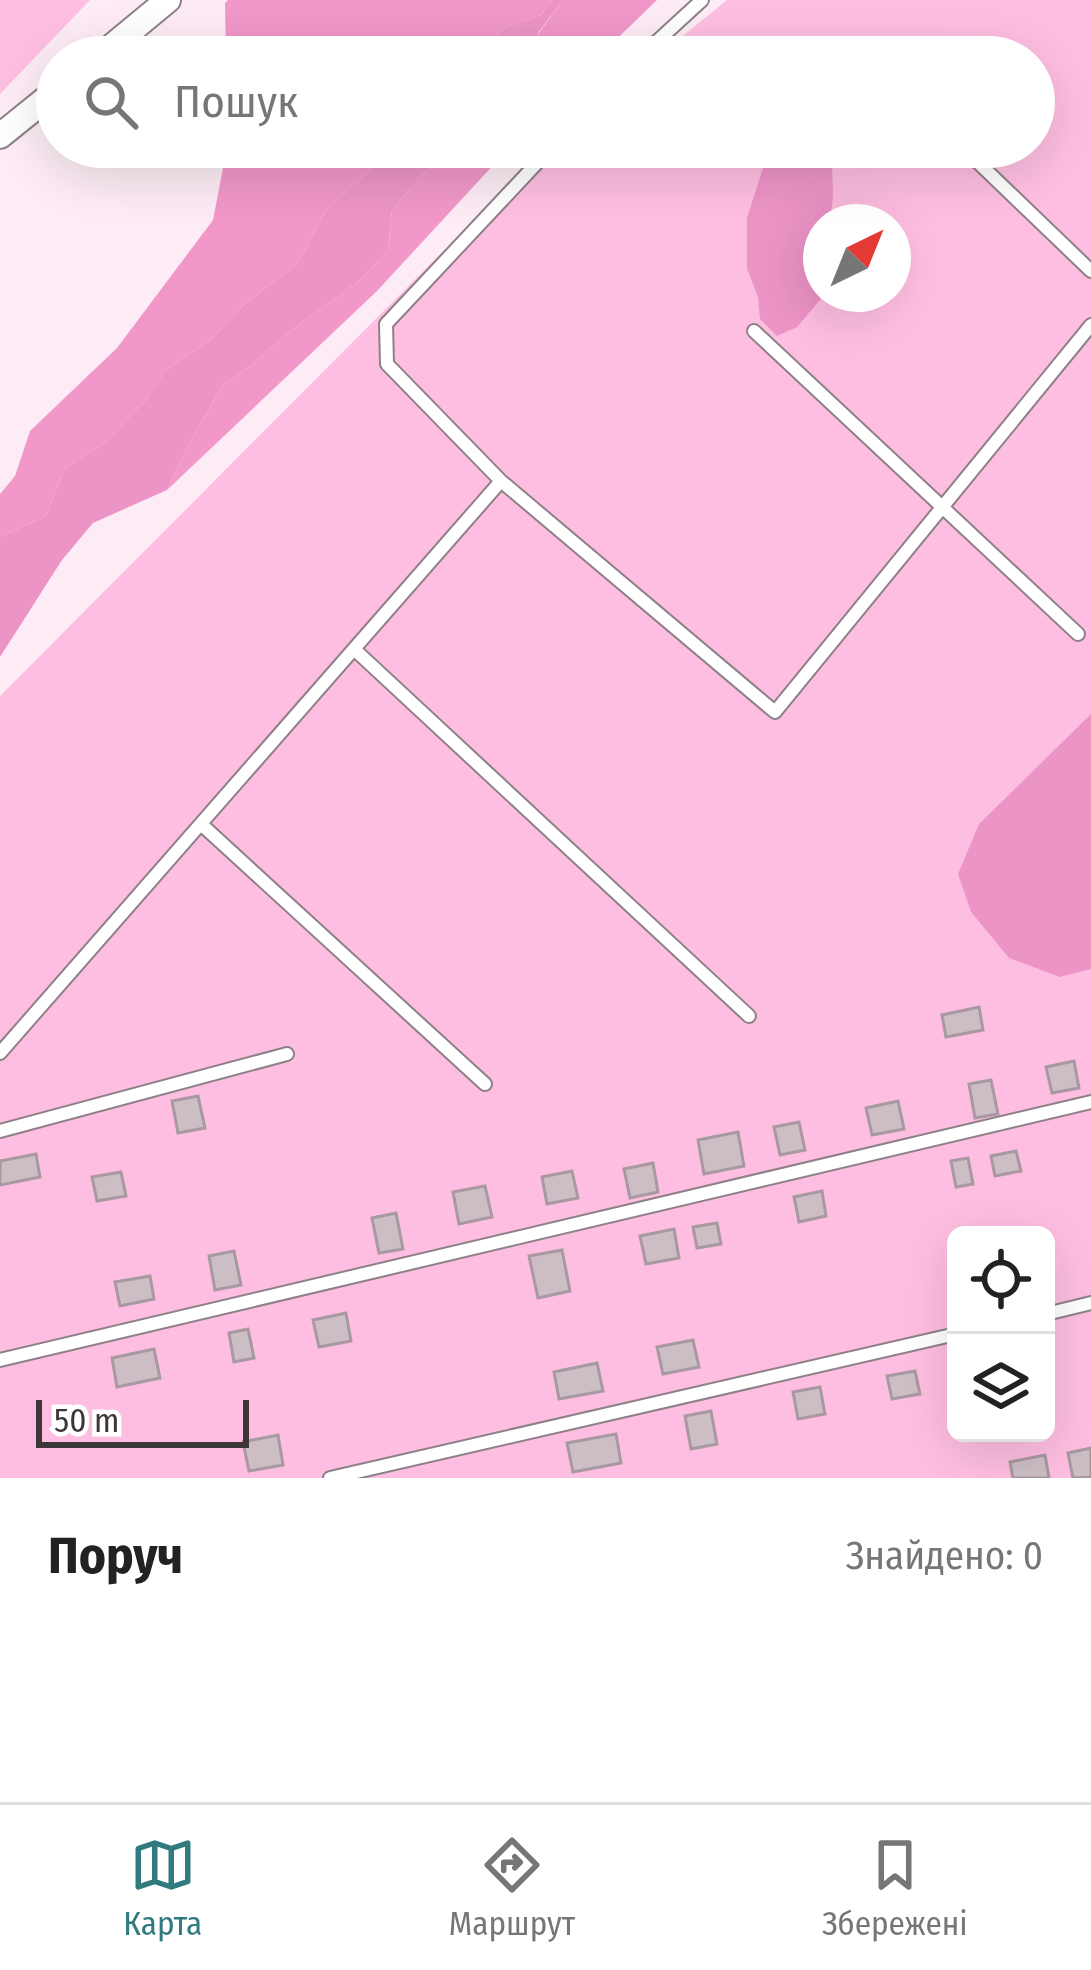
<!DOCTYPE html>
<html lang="uk">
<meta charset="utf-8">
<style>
:root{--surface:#fff;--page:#f2f2f2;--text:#222;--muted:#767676;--line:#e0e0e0;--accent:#317a7e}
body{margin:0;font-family:"Fira Sans Condensed",sans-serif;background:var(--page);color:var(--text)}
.controls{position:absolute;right:36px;bottom:36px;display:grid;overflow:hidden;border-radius:18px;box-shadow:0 12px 48px #0002}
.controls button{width:108px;height:108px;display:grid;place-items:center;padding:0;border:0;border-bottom:3px solid var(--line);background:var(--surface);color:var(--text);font:60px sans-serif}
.compass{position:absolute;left:803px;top:204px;width:108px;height:108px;border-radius:50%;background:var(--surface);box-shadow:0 12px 48px #0002;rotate:43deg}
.scale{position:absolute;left:36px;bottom:30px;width:213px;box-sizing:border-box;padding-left:12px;border:6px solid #3c3639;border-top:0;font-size:33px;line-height:42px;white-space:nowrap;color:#3c3639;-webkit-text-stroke:9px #fff;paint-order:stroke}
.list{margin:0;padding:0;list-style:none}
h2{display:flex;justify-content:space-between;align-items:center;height:156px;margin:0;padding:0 48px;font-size:51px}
h2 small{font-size:39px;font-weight:400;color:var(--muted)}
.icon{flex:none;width:66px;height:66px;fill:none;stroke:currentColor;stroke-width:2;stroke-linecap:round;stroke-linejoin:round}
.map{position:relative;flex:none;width:1091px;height:1478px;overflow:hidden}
.search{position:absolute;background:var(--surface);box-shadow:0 12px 48px #0002;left:36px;right:36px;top:36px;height:132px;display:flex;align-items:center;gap:30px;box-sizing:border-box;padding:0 42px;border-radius:66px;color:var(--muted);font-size:45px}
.sheet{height:324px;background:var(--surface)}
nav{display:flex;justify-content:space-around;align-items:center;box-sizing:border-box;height:168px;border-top:3px solid var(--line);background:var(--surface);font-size:33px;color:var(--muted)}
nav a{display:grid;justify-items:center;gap:6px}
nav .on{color:var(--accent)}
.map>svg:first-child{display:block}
</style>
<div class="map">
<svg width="1091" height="1478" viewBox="0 0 1091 1478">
<rect width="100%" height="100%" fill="#fdecf5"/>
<path fill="#febee1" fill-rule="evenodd" d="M 0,0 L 90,0 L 0,94 Z
M 727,0 L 1091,0 L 1091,1478 L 0,1478 L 0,696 L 547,147 L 1034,147 L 1034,57 L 657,57 ZM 821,222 L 893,222 L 893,294 L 821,294 ZM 956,1235 L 1046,1235 L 1046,1433 L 956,1433 Z"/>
<path fill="#f197ca" d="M 228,0 L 552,0 L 541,15 L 503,28 L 473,57 L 226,57 L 225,3 Z
M 563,0 L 657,0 L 598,57 L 533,57 L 538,34 Z
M 227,147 L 375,147 L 380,160 L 326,211 L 297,264 L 248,301 L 208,342 L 165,371 L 145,401 L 103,444 L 65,468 L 46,516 L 0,537 L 0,494 L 15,476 L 30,431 L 117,348 L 213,220 Z
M 460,147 L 510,147 L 377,291 L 167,490 L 190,442 L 224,383 L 249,367 L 289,332 L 359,281 L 388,250 L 392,210 L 421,175 L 447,159 Z"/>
<path fill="#ed94c7" d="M 552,0 L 563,0 L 538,33 L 533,57 L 473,57 L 503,28 L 541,15 Z
M 375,147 L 460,147 L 447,159 L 421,175 L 392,210 L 388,250 L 359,281 L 289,332 L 249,367 L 224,383 L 190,442 L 167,490 L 93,523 L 62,560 L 0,657 L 0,537 L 46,516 L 65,468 L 103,444 L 145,401 L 165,371 L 208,342 L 248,301 L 297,264 L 326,211 L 380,160 Z
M 788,147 L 817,147 L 832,164 L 833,196 L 830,222 L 821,222 L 820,300 L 797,327 L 777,336 L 760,319 L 758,297 L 747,269 L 747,218 L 763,168 Z
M 1091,714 L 1091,969 L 1060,977 L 1009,958 L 971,912 L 958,874 L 979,824 Z"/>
<path fill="#cdbdc5" stroke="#a899a1" stroke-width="3" d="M 979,1007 L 983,1030 L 946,1037 L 942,1015 Z
M 1074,1061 L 1079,1088 L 1052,1093 L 1046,1067 Z
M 991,1080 L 998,1114 L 975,1118 L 969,1084 Z
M 198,1096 L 205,1128 L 178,1133 L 172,1101 Z
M 898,1101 L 904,1129 L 872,1135 L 866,1108 Z
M 799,1122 L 805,1150 L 780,1155 L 774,1127 Z
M 738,1132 L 744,1166 L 704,1174 L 698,1140 Z
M 1016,1151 L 1021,1171 L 995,1176 L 991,1156 Z
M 36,1154 L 40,1177 L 0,1185 L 0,1161 Z
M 968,1158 L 973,1184 L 956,1187 L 951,1161 Z
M 653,1163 L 658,1192 L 630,1198 L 624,1169 Z
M 572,1171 L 578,1198 L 547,1204 L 542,1177 Z
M 121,1172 L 126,1196 L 97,1201 L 92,1177 Z
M 485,1186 L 492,1217 L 459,1224 L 453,1192 Z
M 822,1191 L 826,1216 L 799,1222 L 794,1197 Z
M 396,1213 L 403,1249 L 379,1253 L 372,1218 Z
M 717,1223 L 721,1244 L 697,1248 L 693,1227 Z
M 674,1229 L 679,1258 L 646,1264 L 640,1236 Z
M 562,1250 L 570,1291 L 538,1298 L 529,1256 Z
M 234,1251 L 241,1285 L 215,1290 L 209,1256 Z
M 150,1276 L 154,1299 L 120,1306 L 115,1282 Z
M 346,1313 L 351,1341 L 319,1347 L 313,1320 Z
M 248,1329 L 254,1358 L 234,1362 L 229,1333 Z
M 693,1340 L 699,1367 L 663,1374 L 657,1347 Z
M 154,1349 L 160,1378 L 117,1387 L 112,1358 Z
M 597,1363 L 603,1391 L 559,1399 L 554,1372 Z
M 915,1371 L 920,1394 L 892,1399 L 887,1376 Z
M 820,1387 L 825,1414 L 798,1419 L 793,1392 Z
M 711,1411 L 717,1444 L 691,1449 L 685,1416 Z
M 616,1434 L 621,1463 L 573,1472 L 567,1443 Z
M 278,1435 L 283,1465 L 249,1471 L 243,1442 Z
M 1091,1448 L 1091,1477 L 1073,1478 L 1068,1453 Z
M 1045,1455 L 1049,1478 L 1013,1478 L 1010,1462 Z"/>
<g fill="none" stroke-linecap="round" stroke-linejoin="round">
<g stroke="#8e8087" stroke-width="16">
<path id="service" d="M 640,57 L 702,0
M 552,147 L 386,324 L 387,364 L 501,481 L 775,712 L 1091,325
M 962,147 L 1091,271
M 754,331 L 1078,634
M 354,649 L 749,1016
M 201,824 L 485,1084
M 0,1053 L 501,481
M 0,1131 L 287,1054
M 1046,1314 L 1091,1303
M 0,1360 L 1091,1102
M 330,1478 L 956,1334"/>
</g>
<g stroke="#8e8087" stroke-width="28">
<path id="minor" d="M 99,57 L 168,0
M 0,136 L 57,90"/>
</g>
<use href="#service" stroke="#fff" stroke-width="12"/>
<use href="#minor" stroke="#fff" stroke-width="24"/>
</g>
</svg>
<div class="controls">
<button><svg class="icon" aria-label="locate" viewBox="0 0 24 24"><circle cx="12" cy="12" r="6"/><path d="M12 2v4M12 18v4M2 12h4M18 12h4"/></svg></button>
<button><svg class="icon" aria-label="layers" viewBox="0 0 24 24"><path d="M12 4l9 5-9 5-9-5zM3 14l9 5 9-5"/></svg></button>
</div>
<svg class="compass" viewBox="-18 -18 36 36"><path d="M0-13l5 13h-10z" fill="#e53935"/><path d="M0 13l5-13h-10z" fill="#767676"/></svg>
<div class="scale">50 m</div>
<div class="search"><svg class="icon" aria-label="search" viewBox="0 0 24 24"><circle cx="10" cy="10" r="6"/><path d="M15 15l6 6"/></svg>Пошук</div>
</div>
<section class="sheet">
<h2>Поруч<small>Знайдено: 0</small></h2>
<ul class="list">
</ul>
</section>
<nav>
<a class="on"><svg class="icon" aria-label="map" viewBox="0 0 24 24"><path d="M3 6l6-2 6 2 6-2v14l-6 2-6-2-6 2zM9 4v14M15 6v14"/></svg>Карта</a>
<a><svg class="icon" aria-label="directions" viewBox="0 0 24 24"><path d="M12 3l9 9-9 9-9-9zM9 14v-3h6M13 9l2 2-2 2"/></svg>Маршрут</a>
<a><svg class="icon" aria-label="saved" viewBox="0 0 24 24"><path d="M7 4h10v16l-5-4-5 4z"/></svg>Збережені</a>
</nav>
